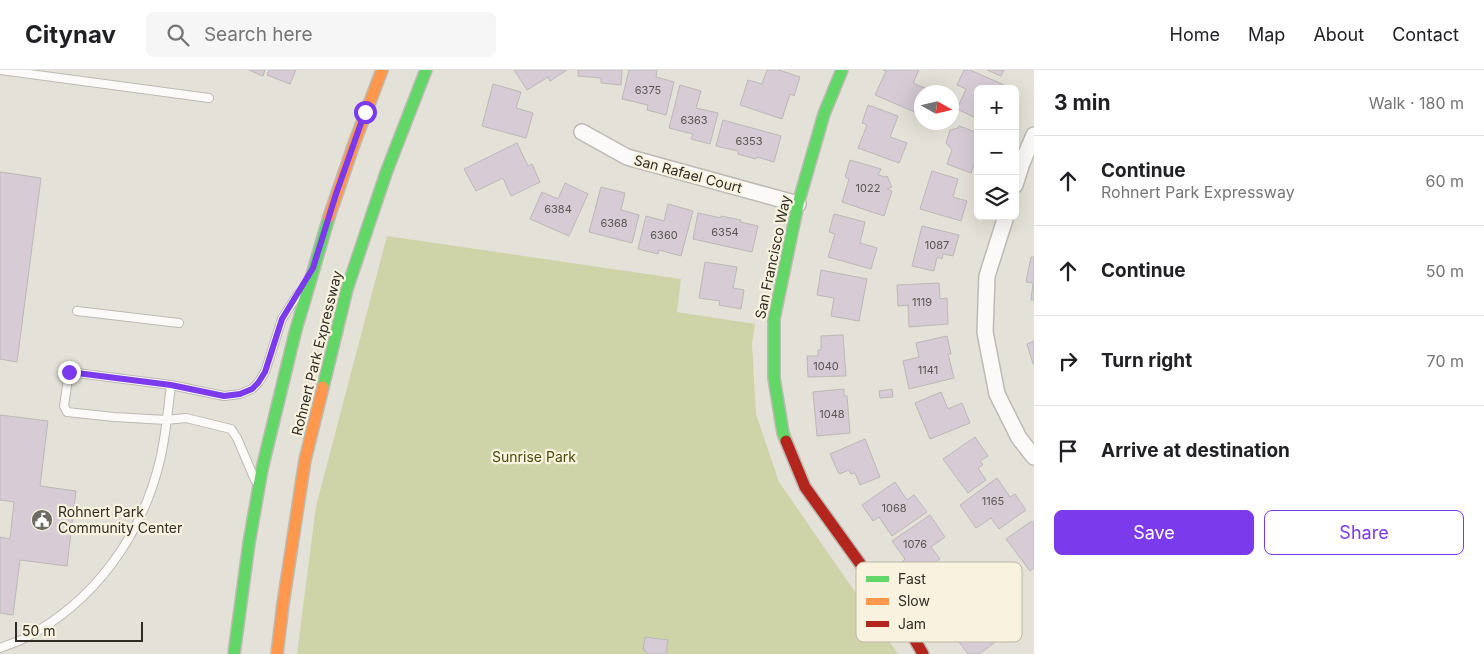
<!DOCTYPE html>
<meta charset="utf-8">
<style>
:root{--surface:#fff;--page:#f6f6f6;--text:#202124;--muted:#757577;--line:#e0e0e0;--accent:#7c3aed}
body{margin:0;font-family:Inter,sans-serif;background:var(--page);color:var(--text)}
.controls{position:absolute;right:15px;top:15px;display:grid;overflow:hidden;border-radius:8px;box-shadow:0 5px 20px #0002}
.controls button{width:45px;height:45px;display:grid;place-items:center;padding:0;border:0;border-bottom:1px solid var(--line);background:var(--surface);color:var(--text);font:25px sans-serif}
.compass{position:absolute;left:914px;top:15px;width:45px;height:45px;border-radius:50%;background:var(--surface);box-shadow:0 5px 20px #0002;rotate:98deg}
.scale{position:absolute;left:15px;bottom:12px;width:128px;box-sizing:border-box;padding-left:5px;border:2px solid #2f2c25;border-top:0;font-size:14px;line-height:18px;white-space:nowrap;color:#2f2c25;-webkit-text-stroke:4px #f8f2df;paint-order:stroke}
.stop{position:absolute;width:15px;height:15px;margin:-11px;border:4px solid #7c3aed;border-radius:50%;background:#fff}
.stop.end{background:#7c3aed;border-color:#fff;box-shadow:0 1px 5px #0008}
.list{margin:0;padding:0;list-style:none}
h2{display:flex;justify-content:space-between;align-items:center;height:65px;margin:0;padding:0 20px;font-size:21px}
h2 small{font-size:16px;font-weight:400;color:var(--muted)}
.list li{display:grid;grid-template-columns:32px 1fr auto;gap:15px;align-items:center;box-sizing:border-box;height:90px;padding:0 20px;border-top:1px solid var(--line)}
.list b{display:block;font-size:19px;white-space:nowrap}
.list p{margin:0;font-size:16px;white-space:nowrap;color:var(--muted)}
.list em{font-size:16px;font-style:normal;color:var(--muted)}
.actions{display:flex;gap:10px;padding:15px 20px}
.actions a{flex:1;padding:11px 0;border:1px solid var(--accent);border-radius:8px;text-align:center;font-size:18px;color:var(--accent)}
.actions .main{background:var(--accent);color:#fff}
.icon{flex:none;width:28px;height:28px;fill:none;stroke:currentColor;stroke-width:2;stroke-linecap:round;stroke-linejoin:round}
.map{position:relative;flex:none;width:1034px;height:584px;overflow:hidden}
header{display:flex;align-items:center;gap:30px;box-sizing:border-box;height:70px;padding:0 25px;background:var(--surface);border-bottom:1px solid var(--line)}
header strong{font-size:24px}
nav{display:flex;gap:28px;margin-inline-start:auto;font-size:18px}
.search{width:350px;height:45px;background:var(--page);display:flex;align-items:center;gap:12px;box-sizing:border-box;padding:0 18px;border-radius:8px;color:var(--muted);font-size:19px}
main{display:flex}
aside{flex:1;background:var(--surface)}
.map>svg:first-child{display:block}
</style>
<header>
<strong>Citynav</strong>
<div class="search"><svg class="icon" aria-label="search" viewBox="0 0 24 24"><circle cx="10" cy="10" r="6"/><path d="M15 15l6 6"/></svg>Search here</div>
<nav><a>Home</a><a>Map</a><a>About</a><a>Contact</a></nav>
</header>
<main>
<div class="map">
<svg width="1034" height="584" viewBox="0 0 1034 584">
<rect width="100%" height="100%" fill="#e4e1d8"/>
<path fill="#cfd4a8" d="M 387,166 L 681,209 L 677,242 L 755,254 L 752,274 L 756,344 L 779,412 L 898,584 L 297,584 L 316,436 Z"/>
<path fill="#d7ccd6" stroke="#bbb8b6" d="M 249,0 L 265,0 L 263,6 Z
M 269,0 L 296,0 L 290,14 L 267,5 Z
M 514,0 L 567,0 L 550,11 L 548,7 L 527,20 Z
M 578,0 L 622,0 L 621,15 L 601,13 L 601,8 L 578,6 Z
M 629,0 L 657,0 L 656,7 L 674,12 L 666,45 L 647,40 L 648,35 L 622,29 Z
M 767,0 L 779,0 L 800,7 L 794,26 L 790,24 L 782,49 L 740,35 L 748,10 L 762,14 Z
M 883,0 L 919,0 L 913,13 L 927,19 L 926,22 L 922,22 L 922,32 L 917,43 L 875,25 L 886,1 Z
M 964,0 L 970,0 L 1004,15 L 1002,19 L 978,19 L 978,49 L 957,39 L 966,19 L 957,15 Z
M 987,0 L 1004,0 L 1001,6 Z
M 493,14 L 521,22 L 516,38 L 533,43 L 526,68 L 482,56 Z
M 680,15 L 701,21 L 696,38 L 718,43 L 710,74 L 691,69 L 693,64 L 669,58 Z
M 868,35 L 898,46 L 890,67 L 907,73 L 899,93 L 858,78 L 867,55 L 862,53 Z
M 723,50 L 781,66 L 774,92 L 757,87 L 756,89 L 738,84 L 738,81 L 716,76 Z
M 959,56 L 978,63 L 978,92 L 975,91 L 971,103 L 947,94 L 952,80 L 946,73 L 950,60 L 958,58 Z
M 517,73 L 528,96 L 532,94 L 540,112 L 511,126 L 503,108 L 476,121 L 464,99 Z
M 850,90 L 881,99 L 878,105 L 885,107 L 887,106 L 892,117 L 887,119 L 892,121 L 884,146 L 842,132 L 849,109 L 845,107 Z
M 932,101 L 958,109 L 953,127 L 967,131 L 961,151 L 920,139 Z
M 0,102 L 41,108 L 17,292 L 0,289 Z
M 565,113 L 588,124 L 569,166 L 530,149 L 542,122 L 558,129 Z
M 601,117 L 625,123 L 621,140 L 639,145 L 632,173 L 589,162 Z
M 668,134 L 693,141 L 681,186 L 659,180 L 658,184 L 638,179 L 646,146 L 664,151 Z
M 698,143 L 721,148 L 721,146 L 741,150 L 740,152 L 758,156 L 752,182 L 693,169 Z
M 834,144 L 865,152 L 860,173 L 877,178 L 871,199 L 828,187 L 835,164 L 829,162 Z
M 922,156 L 959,165 L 953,186 L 943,184 L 942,189 L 937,187 L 934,201 L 912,196 Z
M 1031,187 L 1034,187 L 1034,230 L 1031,230 L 1033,213 L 1026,212 Z
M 705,192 L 737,197 L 733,218 L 744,220 L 741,239 L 719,235 L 720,231 L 699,228 Z
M 821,200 L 867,209 L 859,251 L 831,246 L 834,228 L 817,225 Z
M 939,213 L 940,229 L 947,228 L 948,254 L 909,257 L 908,235 L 898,236 L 897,215 Z
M 843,265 L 846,306 L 808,307 L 807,286 L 818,286 L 818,280 L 821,280 L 821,266 Z
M 947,266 L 951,284 L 948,284 L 954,308 L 909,319 L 903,291 L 919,287 L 916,273 Z
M 1034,271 L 1034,294 L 1033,294 L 1027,274 Z
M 844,319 L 844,326 L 847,326 L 850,363 L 817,366 L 813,322 Z
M 892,319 L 893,327 L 880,328 L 879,321 Z
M 941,322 L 948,339 L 962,333 L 970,353 L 930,369 L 915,333 Z
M 0,345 L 48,351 L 40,416 L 76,421 L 67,496 L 20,490 L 13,545 L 0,543 L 0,467 L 10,469 L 14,432 L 0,430 Z
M 975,367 L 988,386 L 980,391 L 983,395 L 978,398 L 986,410 L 968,423 L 943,389 Z
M 865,369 L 880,407 L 860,415 L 855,403 L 851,404 L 849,400 L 839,404 L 830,384 Z
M 997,408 L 1010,427 L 1015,424 L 1026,440 L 999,459 L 991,448 L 976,458 L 960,435 Z
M 895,412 L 907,430 L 914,425 L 927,442 L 892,466 L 879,447 L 873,451 L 862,435 Z
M 930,445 L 945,467 L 931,477 L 940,489 L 913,508 L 902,492 L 905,489 L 892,471 Z
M 1032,451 L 1034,453 L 1034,498 L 1030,501 L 1006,469 Z
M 977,535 L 1002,567 L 979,584 L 968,584 L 959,572 L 966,567 L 955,551 Z
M 645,567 L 668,570 L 666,584 L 646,584 L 646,581 L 643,580 Z"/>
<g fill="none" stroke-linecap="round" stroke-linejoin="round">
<g stroke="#bdbab3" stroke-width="10">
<path id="lane" d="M 0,0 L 209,28
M 77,241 L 179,253
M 255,410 L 237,368 L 231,359 L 186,348 L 166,350 L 114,347 L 67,342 L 64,336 L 69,302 L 171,315 L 224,326 L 240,324 L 252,319 L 258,313 L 265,302 L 282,249 L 298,224
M 0,578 C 8,575 17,572 25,568 C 94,532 142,466 160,390 C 166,365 168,339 171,315"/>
</g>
<g stroke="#bdbab3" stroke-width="18">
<path id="street" d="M 582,62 L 627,87 L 798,134
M 1015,115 L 1022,93 L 1034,65
M 1006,146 L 987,206 L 985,262 L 997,324 L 1019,368 L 1034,387"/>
</g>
<g stroke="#bdbab3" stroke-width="14">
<path id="fast" d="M 323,317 L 347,219 L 386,103 L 426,0
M 786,371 L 783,363 L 774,308 L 774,249 L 798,134 L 824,44 L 842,0
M 234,584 L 249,473 L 262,399 L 295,263 L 329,147"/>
</g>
<g stroke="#bdbab3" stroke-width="14">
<path id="slow" d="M 329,147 L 354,74 L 382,0
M 277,584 L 283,534 L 305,390 L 323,317"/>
</g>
<g stroke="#bdbab3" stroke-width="14">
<path id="jam" d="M 786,371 L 805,417 L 915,570 L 923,584"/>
</g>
<use href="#lane" stroke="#fbfaf9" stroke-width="8"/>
<use href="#street" stroke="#fbfaf9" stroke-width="15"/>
<use href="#fast" stroke="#63d668" stroke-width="11"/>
<use href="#slow" stroke="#ff974d" stroke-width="11"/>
<use href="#jam" stroke="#b3261e" stroke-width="11"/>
</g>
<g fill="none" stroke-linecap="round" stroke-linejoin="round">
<path stroke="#7c3aed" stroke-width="6" d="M 69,302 L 171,315 L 224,326 L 240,324 L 252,319 L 258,313 L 265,302 L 282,249 L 313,198 L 336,124 L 365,42"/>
</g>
<defs>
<g id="civic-disc" transform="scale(1.125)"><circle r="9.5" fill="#6e6b64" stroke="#f8f2df"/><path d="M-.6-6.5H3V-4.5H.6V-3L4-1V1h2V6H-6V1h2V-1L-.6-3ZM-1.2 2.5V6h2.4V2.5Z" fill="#fff"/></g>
</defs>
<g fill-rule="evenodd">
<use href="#civic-disc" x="42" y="450"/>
</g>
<g text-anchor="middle" stroke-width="4.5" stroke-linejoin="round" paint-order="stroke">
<g font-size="11" fill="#595451">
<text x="648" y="24">6375</text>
<text x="694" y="54">6363</text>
<text x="749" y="75">6353</text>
<text x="868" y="122">1022</text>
<text x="558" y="143">6384</text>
<text x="614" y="157">6368</text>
<text x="725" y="166">6354</text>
<text x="664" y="169">6360</text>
<text x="937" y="179">1087</text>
<text x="922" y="236">1119</text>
<text x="826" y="300">1040</text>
<text x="928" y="304">1141</text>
<text x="832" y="348">1048</text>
<text x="993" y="435">1165</text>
<text x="894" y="442">1068</text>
<text x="915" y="478">1076</text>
</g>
<g font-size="14" fill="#2f2c25" stroke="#f8f2df">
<text transform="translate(688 104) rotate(15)" y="5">San Rafael Court</text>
<text transform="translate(773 187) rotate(-78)" y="5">San Francisco Way</text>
<text transform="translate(317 283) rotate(-76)" y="5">Rohnert Park Expressway</text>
</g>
<g font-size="14" fill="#464e09" stroke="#f8f2df">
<text x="534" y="392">Sunrise Park</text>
</g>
<g font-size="14" fill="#2f2c25" stroke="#f8f2df" text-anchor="start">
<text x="58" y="447">Rohnert Park<tspan x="58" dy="16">Community Center</tspan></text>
</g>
</g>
<rect x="856" y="492" width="166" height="80" rx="8" fill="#f8f2df" stroke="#bcb7a7" stroke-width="1"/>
<rect x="866" y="506" width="23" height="6" fill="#63d668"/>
<rect x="866" y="528" width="23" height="7" fill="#ff974d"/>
<rect x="866" y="551" width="23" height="6" fill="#b3261e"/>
<g font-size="14" fill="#2f2c25">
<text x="898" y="514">Fast</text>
<text x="898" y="536">Slow</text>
<text x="898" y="559">Jam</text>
</g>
</svg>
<div class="controls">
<button>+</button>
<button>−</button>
<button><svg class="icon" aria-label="layers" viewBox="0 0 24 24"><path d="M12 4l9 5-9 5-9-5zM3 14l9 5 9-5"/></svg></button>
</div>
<svg class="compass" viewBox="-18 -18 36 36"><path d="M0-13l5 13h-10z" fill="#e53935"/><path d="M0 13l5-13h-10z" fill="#757577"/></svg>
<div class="scale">50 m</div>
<div class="stop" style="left:365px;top:42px"></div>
<div class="stop end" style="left:69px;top:302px"></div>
</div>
<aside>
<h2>3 min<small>Walk · 180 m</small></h2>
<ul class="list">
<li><svg class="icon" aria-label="ahead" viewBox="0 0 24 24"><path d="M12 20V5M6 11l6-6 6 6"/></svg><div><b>Continue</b><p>Rohnert Park Expressway</p></div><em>60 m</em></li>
<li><svg class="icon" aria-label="ahead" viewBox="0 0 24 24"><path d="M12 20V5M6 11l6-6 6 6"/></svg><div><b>Continue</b></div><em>50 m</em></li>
<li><svg class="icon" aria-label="right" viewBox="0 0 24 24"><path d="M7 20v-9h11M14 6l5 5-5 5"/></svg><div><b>Turn right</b></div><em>70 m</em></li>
<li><svg class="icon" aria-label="arrive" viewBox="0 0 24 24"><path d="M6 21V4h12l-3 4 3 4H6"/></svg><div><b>Arrive at destination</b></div></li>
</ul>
<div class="actions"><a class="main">Save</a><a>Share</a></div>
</aside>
</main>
